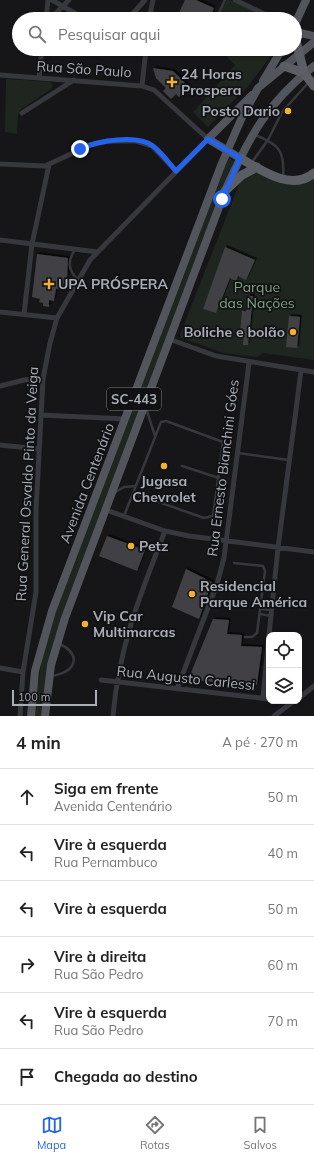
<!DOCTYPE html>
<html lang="pt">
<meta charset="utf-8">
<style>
:root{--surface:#fff;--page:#f6f6f6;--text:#222;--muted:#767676;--line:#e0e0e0;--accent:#2563eb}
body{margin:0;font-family:Mulish,sans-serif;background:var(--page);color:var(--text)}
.controls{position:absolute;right:12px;bottom:12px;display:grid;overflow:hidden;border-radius:8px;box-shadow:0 1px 3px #0004}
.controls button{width:36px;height:36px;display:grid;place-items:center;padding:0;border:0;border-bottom:1px solid var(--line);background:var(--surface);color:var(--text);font:20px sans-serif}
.scale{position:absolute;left:12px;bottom:10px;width:85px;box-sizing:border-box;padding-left:4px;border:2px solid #a8adb8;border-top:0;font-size:11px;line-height:14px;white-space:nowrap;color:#a8adb8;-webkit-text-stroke:3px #111113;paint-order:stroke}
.stop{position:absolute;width:12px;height:12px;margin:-9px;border:3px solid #2563eb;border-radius:50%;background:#fff}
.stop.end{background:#2563eb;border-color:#fff;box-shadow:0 1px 4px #0008}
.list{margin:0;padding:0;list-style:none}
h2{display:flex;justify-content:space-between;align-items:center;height:52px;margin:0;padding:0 16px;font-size:17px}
h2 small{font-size:13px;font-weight:400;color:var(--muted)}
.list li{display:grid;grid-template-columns:26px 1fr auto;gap:12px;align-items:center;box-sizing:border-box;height:56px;padding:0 16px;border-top:1px solid var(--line)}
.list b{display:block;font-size:15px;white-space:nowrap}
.list p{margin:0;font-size:13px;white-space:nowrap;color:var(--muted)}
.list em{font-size:13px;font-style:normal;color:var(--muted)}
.icon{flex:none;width:22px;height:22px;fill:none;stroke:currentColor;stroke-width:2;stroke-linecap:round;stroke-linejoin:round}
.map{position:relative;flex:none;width:314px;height:716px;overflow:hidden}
.search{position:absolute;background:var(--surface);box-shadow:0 1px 3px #0004;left:12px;right:12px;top:12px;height:44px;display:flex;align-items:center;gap:10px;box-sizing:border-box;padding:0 14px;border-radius:22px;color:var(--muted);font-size:15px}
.sheet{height:388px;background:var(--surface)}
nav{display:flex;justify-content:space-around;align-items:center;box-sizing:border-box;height:56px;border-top:1px solid var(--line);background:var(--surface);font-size:11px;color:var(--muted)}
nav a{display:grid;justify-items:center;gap:2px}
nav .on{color:var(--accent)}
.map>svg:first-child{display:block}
</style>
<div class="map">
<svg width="314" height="716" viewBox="0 0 314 716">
<defs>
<filter id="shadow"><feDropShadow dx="2" dy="-2" stdDeviation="0" flood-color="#0009"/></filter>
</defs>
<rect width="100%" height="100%" fill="#161618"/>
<path fill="#1e261f" d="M 227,0 L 230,0 L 268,19 L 217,19 Z
M 219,49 L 276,49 L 250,84 L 208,127 L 193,112 L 235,65 Z
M 6,79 L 50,82 L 53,85 L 51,89 L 20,110 L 18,115 L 17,134 L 5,132 Z
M 227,156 L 234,161 L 62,614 L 43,716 L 34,716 L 42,658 L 57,607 Z
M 255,170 L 281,181 L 314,176 L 314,360 L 263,353 L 257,357 L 224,353 L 181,338 L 180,335 L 241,179 Z"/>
<path fill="#404145" filter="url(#shadow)" d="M 185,0 L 196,0 L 214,8 L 209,19 L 176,19 Z
M 153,68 L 173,71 L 190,88 L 179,97 L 176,94 L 171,99 L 163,91 L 166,88 L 156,78 Z
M 225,247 L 255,260 L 246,280 L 238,276 L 236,281 L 230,278 L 216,313 L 203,309 Z
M 37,254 L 68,258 L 67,280 L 64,280 L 63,288 L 56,289 L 54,301 L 49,300 L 49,307 L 43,306 L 43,303 L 39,302 L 40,299 L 32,297 Z
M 248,296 L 253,296 L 248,345 L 243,345 L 244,332 L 240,332 L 242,311 L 246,311 Z
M 289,316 L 300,317 L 297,348 L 286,347 Z
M 107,536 L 145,550 L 137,571 L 99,556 Z
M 186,569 L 212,582 L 199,619 L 172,607 Z
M 213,619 L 229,620 L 227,634 L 242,635 L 241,646 L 262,647 L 257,685 L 188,680 Z"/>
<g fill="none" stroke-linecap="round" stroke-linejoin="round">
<path stroke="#37383d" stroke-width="2.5" d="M 216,19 L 225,0
M 255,135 C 279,144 285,151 283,177
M 252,162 L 268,140 L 282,112 L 309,82
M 75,250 C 67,261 68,270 78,280
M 146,408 L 155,436
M 238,453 L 289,460
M 182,466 L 219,478
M 114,493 L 124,487 L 136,486
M 124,516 L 161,422 L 166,421 L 223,442 L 213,516 L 204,518 L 133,493
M 234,563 L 263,566 L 265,571 L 257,633 L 252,637 L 245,637
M 260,609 L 271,610
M 260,614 L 271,616
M 52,676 C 76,672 83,655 58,643"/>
<path stroke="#37383d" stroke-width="5" d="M 52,0 L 85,19
M 235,0 L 275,19
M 46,19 L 48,0
M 50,19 L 69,0
M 128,19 L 145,0
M 149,19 L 153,0
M 0,75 L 142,86
M 39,78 L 42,49
M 22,113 L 74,80
M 0,164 L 45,166 L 90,145 L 108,141 L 136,141 L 152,146 L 176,171
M 0,240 L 98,252
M 0,312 L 57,318
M 24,314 L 32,244 L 49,165
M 169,339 L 216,356 L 314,372
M 0,386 L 24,380 L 43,379
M 41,415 L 126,419
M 0,445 L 39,449
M 106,510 L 165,531 L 189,536 L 314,552
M 269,635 L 278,548 L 301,371
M 0,668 L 23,672
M 101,680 L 269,699
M 177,689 L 217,584 L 224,558 L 249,363
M 263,698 L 269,635
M 299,698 L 314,686
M 20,716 L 23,672 L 36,592 L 36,510 L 43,379 L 50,343 L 57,318 L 90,260 L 208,139 L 154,90 L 142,86 L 146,49
M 113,716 C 119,646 140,595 165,531
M 274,716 L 294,701"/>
<path stroke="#53555c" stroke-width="8" d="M 295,24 L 306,0
M 295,29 L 300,33 L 314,36
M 263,81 L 282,49
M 240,158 L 208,139 L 252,95
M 31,716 L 35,671 L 52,611 L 222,163 L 243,115 L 258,88 L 314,42
M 45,716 L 51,665 L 65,618 L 225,191 C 249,137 267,103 314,66"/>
<path stroke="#5b5e65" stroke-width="9" d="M 295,36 L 304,73 L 314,86
M 284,66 L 304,73
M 240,158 C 261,170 291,192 314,173
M 225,191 L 242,175 L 257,167"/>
</g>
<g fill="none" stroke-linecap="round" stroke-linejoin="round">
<path stroke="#2563eb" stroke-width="5" d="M 80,149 C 97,141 137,134 153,146 C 162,153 169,163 176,171 L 208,139 L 240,158 L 222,199"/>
</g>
<g fill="#f2b134" stroke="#111113" stroke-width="1.5">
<path d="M170 76h4v4h4v4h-4v4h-4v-4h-4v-4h4z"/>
<circle cx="288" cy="111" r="4"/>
<path d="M47 278h4v4h4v4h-4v4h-4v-4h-4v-4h4z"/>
<circle cx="293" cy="332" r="4"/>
<circle cx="164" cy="466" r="4"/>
<circle cx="131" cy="546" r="4"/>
<circle cx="192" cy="594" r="4"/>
<circle cx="85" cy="624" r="4"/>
</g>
<g text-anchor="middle" stroke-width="3.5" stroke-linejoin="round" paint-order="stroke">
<rect fill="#111113" stroke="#7b7e86" stroke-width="1" x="107" y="388" width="54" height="22" rx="3"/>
<g font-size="13" font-weight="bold" fill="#a8adb8">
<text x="134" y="404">SC-443</text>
</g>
<g font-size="14" fill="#a8adb8" stroke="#111113">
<text transform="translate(84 69) rotate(4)" y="5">Rua São Paulo</text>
<text transform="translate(223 468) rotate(-83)" y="5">Rua Ernesto Bianchini Góes</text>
<text transform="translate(87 483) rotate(-69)" y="5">Avenida Centenário</text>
<text transform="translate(27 484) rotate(-87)" y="5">Rua General Osvaldo Pinto da Veiga</text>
<text transform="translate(186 678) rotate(6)" y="5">Rua Augusto Carlessi</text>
</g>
<g font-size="14" font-weight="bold" fill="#a8adb8" stroke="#111113" text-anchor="start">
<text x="181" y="79">24 Horas<tspan x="181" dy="16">Prospera</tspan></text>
<text x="280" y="116" text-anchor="end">Posto Dario</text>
<text x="58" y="289">UPA PRÓSPERA</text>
<text x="285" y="337" text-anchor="end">Boliche e bolão</text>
<text x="164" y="486" text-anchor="middle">Jugasa<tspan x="164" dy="16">Chevrolet</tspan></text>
<text x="139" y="551">Petz</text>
<text x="200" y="591">Residencial<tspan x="200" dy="16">Parque América</tspan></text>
<text x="93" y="621">Vip Car<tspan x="93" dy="16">Multimarcas</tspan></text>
</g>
<g font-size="14" fill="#7fa381" stroke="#111113">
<text x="257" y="292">Parque<tspan x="257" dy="16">das Nações</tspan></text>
</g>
</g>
</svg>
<div class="controls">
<button><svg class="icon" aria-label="locate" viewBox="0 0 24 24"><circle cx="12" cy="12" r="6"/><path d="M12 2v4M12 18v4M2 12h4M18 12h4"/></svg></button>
<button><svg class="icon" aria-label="layers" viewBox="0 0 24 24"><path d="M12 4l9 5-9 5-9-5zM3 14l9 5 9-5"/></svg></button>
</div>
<div class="scale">100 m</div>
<div class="stop" style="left:222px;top:199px"></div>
<div class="stop end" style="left:80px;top:149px"></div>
<div class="search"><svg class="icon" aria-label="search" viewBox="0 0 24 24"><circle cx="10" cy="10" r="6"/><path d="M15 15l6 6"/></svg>Pesquisar aqui</div>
</div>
<section class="sheet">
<h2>4 min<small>A pé · 270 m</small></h2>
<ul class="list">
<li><svg class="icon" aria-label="ahead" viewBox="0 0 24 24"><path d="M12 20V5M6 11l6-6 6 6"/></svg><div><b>Siga em frente</b><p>Avenida Centenário</p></div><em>50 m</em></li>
<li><svg class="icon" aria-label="left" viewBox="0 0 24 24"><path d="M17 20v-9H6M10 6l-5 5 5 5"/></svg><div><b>Vire à esquerda</b><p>Rua Pernambuco</p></div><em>40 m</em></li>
<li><svg class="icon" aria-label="left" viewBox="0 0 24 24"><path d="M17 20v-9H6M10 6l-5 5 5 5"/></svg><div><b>Vire à esquerda</b></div><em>50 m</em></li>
<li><svg class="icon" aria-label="right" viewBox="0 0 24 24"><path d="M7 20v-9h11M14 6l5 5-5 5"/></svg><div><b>Vire à direita</b><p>Rua São Pedro</p></div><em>60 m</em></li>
<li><svg class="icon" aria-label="left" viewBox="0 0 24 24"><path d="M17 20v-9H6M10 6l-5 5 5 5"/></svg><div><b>Vire à esquerda</b><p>Rua São Pedro</p></div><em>70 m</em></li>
<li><svg class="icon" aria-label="arrive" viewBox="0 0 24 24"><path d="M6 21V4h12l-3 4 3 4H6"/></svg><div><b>Chegada ao destino</b></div></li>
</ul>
</section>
<nav>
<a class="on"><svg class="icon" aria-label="map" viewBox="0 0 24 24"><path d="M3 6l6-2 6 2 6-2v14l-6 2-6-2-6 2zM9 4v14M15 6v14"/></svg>Mapa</a>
<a><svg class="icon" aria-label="directions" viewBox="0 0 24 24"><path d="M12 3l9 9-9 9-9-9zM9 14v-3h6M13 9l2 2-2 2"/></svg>Rotas</a>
<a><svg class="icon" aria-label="saved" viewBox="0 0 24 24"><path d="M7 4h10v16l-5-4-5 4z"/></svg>Salvos</a>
</nav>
